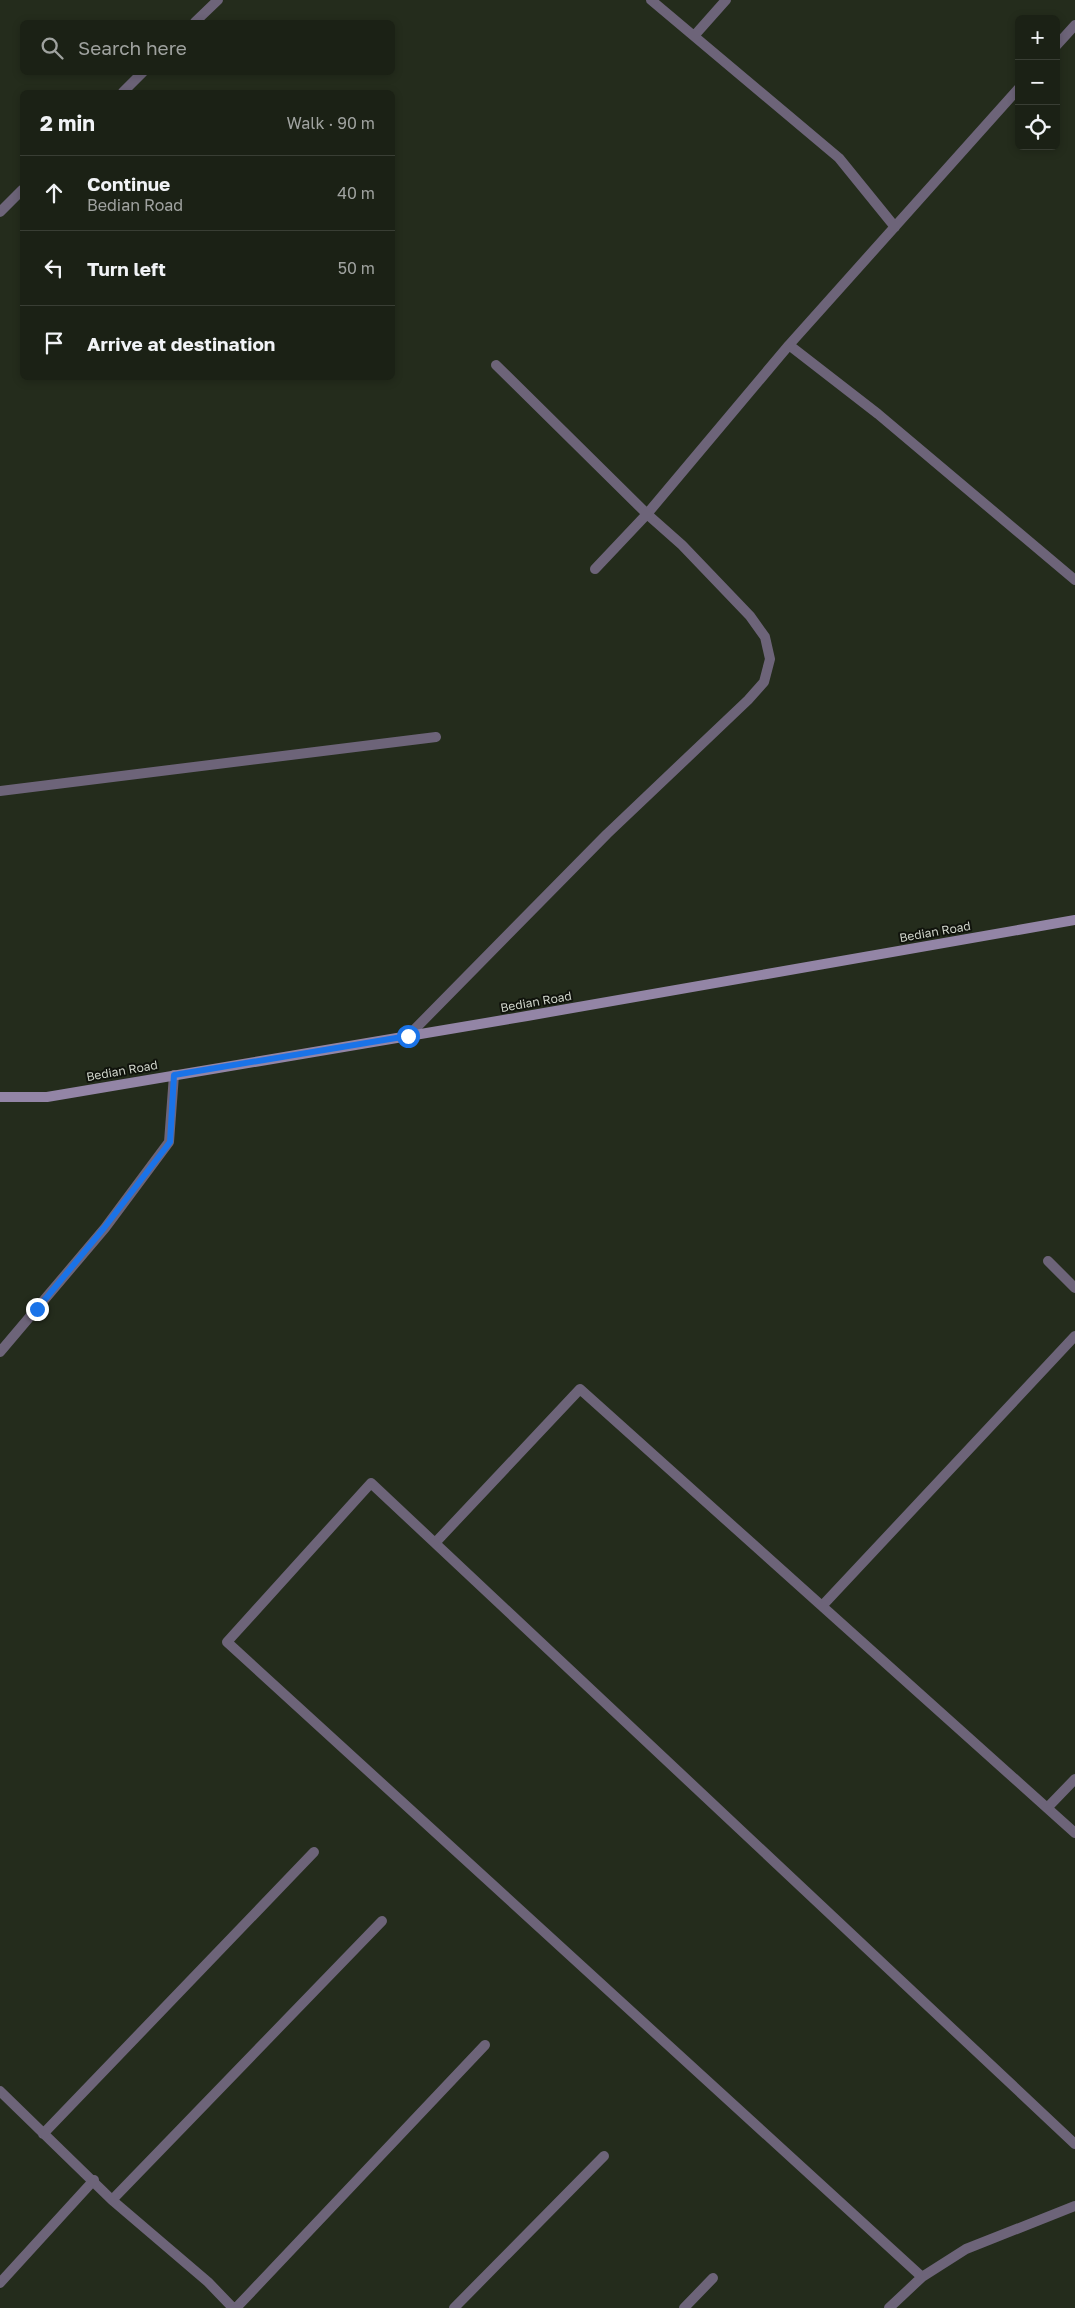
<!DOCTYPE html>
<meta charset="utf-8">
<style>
:root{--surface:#1b2115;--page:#282e22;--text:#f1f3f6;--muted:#a0a3a0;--line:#393e34}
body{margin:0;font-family:"Golos Text",sans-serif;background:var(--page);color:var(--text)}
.controls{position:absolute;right:15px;top:15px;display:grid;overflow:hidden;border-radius:8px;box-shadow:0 2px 8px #0003}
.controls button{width:45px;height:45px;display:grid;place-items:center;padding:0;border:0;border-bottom:1px solid var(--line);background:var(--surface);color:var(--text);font:25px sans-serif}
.stop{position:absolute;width:15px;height:15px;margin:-11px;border:4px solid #1a73e8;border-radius:50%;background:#fff}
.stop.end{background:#1a73e8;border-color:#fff;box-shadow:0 1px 5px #0008}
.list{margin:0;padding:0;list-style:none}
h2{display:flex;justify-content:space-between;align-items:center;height:65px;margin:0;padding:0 20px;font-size:21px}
h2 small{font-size:16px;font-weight:400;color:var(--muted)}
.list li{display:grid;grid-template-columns:32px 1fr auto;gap:15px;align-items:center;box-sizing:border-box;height:75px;padding:0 20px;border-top:1px solid var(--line)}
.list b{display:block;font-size:19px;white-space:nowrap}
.list p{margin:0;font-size:16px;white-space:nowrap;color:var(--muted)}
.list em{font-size:16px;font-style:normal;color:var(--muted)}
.icon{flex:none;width:28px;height:28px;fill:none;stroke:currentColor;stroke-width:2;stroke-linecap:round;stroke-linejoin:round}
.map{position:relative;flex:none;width:1075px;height:2308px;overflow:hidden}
.search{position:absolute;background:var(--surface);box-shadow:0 2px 8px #0003;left:20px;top:20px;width:375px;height:55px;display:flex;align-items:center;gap:12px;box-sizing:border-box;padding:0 18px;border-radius:8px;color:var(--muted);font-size:19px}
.panel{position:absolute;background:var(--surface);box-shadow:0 2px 8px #0003;left:20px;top:90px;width:375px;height:290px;border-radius:8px}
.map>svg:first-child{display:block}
</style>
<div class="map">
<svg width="1075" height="2308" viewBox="0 0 1075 2308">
<rect width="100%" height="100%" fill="#242c1c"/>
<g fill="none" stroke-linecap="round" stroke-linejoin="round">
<path stroke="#6d6479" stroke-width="10" d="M 651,0 L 839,158 L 895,227
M 195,22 L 218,0
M 694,36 L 726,0
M 1056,46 L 1075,25
M 123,92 L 143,72
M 0,212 L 22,190
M 789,345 L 1019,88
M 496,365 L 647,514 L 595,569
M 0,791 L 436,737
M 408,1036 L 607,834 L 748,700 L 764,682 L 770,659 L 765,637 L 750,616 L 682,545 L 647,514 L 789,345 L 878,414 L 1075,580
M 1048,1261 L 1075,1288
M 0,1352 L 105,1228 L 169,1142 L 174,1075
M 435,1543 L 580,1389 L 1075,1833
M 822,1606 L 1075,1336
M 1048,1807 L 1075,1779
M 0,2091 L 112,2200 L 208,2282 L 233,2308
M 43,2134 L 314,1852
M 112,2200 L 382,1921
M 922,2277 L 227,1642 L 371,1483 L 1075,2144
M 0,2283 L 94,2180
M 236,2308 L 485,2045
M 454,2308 L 604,2156
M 684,2308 L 713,2278
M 889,2308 L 922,2277 L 966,2249 L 1075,2206"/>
<path stroke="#9385a6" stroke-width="10" d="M 0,1097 L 47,1097 L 527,1016 L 1075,920"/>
</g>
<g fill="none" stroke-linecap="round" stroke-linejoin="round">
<path stroke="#1a73e8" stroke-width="6" d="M 37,1309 L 104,1228 L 170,1142 L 174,1075 L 408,1036"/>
</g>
<g text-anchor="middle" stroke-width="4" stroke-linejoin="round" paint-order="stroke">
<g font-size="12" fill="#ced3c9" stroke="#10130c">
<text transform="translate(935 932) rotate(-10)" y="4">Bedian Road</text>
<text transform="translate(536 1002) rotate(-10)" y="4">Bedian Road</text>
<text transform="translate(122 1071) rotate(-10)" y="4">Bedian Road</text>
</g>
</g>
</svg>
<div class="controls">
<button>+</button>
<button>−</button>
<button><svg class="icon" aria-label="locate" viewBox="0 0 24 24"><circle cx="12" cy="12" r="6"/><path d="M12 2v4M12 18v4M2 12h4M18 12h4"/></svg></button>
</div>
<div class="stop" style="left:408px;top:1036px"></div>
<div class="stop end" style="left:37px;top:1309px"></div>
<div class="search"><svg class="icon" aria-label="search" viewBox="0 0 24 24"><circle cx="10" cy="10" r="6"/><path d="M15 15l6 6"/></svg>Search here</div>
<section class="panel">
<h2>2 min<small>Walk · 90 m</small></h2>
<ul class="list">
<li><svg class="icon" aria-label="ahead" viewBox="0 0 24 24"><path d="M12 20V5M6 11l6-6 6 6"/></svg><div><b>Continue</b><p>Bedian Road</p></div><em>40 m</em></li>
<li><svg class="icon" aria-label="left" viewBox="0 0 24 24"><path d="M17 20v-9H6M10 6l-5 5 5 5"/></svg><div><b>Turn left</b></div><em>50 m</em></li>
<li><svg class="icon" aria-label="arrive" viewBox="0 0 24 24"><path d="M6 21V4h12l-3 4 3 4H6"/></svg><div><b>Arrive at destination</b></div></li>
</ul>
</section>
</div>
